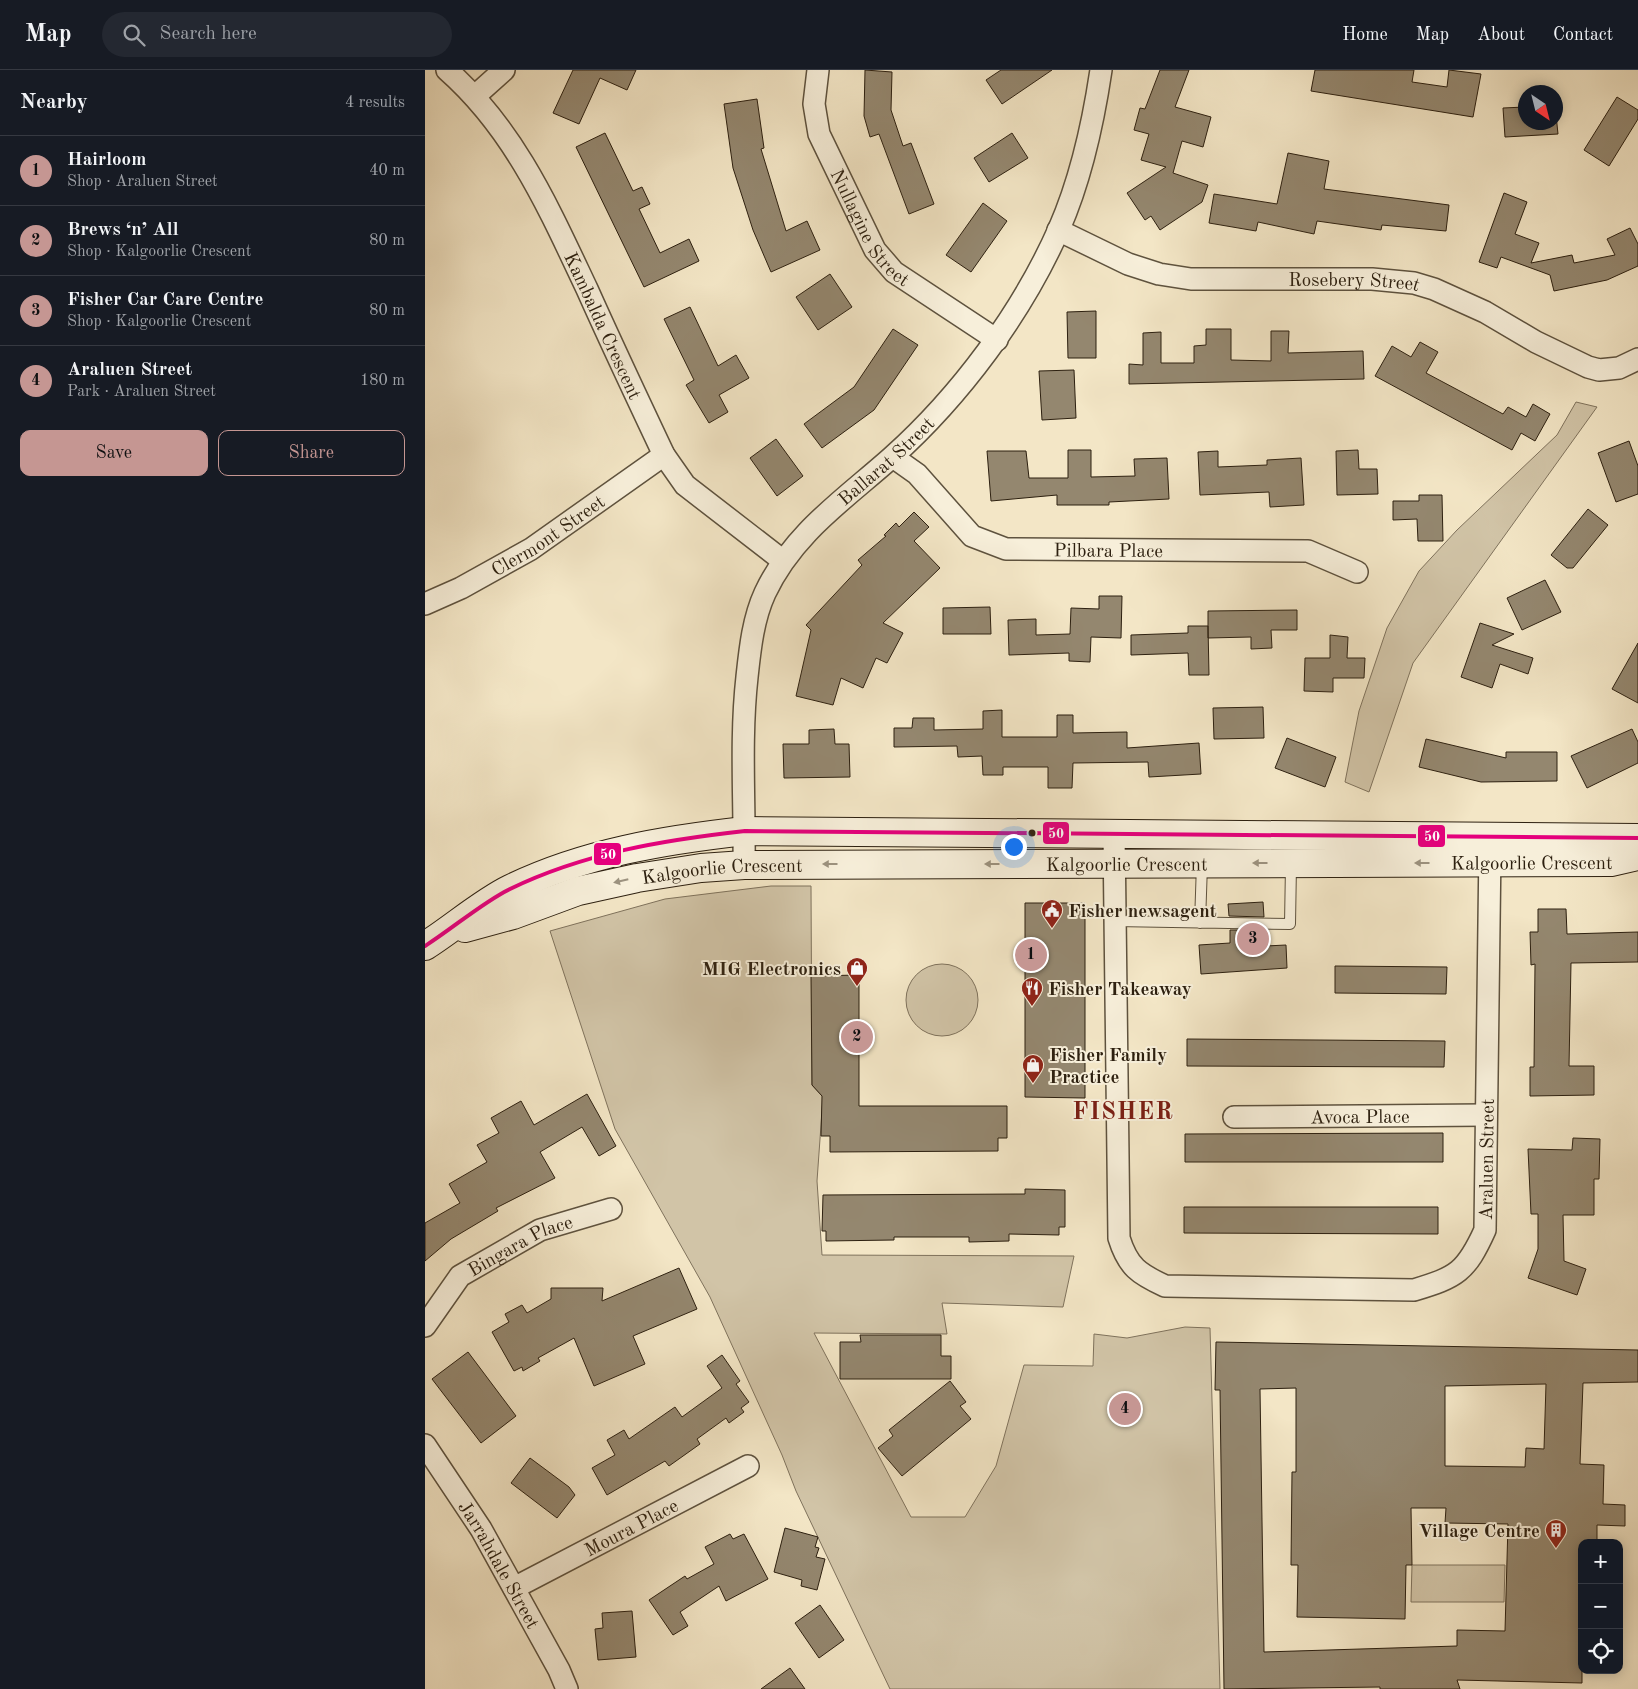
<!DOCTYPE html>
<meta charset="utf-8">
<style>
:root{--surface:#171b24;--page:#242831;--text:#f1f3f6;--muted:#9ea1a6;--line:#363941;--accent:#c59692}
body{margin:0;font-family:"Old Standard TT",serif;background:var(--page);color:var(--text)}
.controls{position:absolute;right:15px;bottom:15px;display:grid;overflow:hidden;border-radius:10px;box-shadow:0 2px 12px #0003}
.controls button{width:45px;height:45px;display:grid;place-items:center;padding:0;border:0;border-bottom:1px solid var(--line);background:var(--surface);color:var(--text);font:25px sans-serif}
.compass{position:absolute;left:1093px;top:15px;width:45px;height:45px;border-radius:50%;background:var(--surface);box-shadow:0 2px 12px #0003;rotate:145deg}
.you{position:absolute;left:588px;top:776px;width:18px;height:18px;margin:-12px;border:4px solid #fff;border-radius:50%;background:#1a73e8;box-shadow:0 0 0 8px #1a73e833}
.badge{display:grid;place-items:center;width:32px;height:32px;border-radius:50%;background:var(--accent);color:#111;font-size:16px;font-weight:700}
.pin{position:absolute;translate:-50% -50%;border:2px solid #fff;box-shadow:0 1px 5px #0006}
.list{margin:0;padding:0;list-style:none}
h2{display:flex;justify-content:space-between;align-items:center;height:65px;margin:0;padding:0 20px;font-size:21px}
h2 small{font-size:16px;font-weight:400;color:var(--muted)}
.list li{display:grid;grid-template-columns:32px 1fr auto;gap:15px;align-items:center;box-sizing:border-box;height:70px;padding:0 20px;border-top:1px solid var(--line)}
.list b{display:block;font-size:19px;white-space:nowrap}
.list p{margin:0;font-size:16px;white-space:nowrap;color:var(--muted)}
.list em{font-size:16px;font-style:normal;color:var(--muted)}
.actions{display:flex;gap:10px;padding:15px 20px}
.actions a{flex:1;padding:11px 0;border:1px solid var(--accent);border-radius:10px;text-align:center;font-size:18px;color:var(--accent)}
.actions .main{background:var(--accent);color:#111}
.icon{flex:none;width:28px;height:28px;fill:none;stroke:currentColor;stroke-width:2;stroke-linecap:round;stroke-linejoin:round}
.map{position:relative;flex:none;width:1213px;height:1619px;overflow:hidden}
header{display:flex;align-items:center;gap:30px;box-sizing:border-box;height:70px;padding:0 25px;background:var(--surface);border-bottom:1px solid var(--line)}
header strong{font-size:24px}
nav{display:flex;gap:28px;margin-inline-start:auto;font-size:18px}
.search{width:350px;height:45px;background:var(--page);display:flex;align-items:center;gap:12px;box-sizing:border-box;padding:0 18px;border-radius:28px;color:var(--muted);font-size:19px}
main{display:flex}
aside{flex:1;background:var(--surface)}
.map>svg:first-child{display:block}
</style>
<header>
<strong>Map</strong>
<div class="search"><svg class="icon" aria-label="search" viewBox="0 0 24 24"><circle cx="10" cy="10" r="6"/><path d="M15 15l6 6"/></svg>Search here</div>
<nav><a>Home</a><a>Map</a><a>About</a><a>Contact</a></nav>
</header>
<main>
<aside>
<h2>Nearby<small>4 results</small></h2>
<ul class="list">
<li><span class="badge">1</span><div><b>Hairloom</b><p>Shop · Araluen Street</p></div><em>40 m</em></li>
<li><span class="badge">2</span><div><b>Brews ‘n’ All</b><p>Shop · Kalgoorlie Crescent</p></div><em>80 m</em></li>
<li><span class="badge">3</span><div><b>Fisher Car Care Centre</b><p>Shop · Kalgoorlie Crescent</p></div><em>80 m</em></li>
<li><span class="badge">4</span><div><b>Araluen Street</b><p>Park · Araluen Street</p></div><em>180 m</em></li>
</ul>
<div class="actions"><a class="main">Save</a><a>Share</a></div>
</aside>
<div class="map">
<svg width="1213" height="1619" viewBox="0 0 1213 1619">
<rect width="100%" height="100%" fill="#f3e6c6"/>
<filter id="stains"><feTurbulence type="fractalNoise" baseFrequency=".004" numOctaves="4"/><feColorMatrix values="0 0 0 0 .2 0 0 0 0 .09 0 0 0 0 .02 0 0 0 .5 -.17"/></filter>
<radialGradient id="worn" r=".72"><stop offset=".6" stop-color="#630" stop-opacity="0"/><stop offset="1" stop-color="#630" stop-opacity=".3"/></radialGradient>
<path fill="#d1c4a7" stroke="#7f725c" d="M 1151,332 L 1172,337 L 988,593 L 944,722 L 920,712 L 934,641 L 962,558 L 994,501 L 1032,460 L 1132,365 Z
M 346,816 L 386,816 L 387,1015 L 398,1027 L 392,1111 L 397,1185 L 649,1186 L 638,1237 L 517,1233 L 522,1264 L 389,1263 L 486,1447 L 540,1447 L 571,1396 L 599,1295 L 668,1296 L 669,1264 L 702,1268 L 760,1257 L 785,1258 L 795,1619 L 465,1619 L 371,1421 L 357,1385 L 285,1227 L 190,1059 L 125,861 L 240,829 Z
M481 930a36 36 0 1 1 72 0a36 36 0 1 1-72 0Z
M 987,1495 L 1080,1495 L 1079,1532 L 986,1532 Z"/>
<path fill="#94876f" stroke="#2d2010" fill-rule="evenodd" d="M 148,0 L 211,0 L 202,20 L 175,8 L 154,54 L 128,43 Z
M 440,0 L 467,2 L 466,40 L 478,76 L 486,73 L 509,134 L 484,144 L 454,64 L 445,67 L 439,46 Z
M 576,0 L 627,0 L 577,34 L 561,10 Z
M 735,0 L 764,0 L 750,37 L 786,47 L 778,77 L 757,71 L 748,103 L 783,115 L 777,132 L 735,160 L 726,146 L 720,150 L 702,123 L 741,97 L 716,90 L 724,64 L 709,60 L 715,38 L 720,39 Z
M 890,0 L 989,0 L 987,12 L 1022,17 L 1024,0 L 1056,4 L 1048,47 L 886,21 Z
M 1192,27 L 1213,40 L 1213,49 L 1184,96 L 1159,80 Z
M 332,29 L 339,78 L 336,79 L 361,161 L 382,151 L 395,180 L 346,202 L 328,160 L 308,98 L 299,34 Z
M 1130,35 L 1133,64 L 1080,67 L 1078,38 L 1100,37 L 1100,52 L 1130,52 Z
M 180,63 L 208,121 L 217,117 L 225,134 L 214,139 L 235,183 L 264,169 L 274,191 L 219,217 L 151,77 Z
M 587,63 L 603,88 L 564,112 L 549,88 Z
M 863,83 L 904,91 L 899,119 L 1024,135 L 1021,161 L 957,155 L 956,160 L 892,151 L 889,164 L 833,152 L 831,161 L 784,153 L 789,124 L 852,134 Z
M 1079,123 L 1102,132 L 1090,164 L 1114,173 L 1106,193 L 1147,185 L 1149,193 L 1190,185 L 1182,169 L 1205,158 L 1213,174 L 1213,196 L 1182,210 L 1129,221 L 1125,205 L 1076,187 L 1072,198 L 1054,192 Z
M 558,133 L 582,151 L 546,202 L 521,185 Z
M 405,204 L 427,237 L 393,260 L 371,227 Z
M 265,237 L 293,296 L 311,285 L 324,308 L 294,325 L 303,342 L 284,353 L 261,315 L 269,310 L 239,249 Z
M 671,241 L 671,288 L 643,288 L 642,242 Z
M 468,259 L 493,275 L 449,340 L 397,378 L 379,354 L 429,317 Z
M 781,259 L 806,259 L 806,290 L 846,291 L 846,261 L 864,261 L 863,283 L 938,281 L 939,309 L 704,314 L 704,294 L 718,295 L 718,263 L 736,262 L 736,293 L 769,293 L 769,276 L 781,275 Z
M 995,272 L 1013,282 L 1001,303 L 1078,344 L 1083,337 L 1101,347 L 1108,334 L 1125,344 L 1110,371 L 1096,363 L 1087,380 L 950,306 L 967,276 L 986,287 Z
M 649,300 L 651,348 L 617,350 L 614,301 Z
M 351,369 L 378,406 L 352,426 L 325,388 Z
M 1204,371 L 1213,396 L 1213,424 L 1191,432 L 1173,383 Z
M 643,380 L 666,380 L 666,407 L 710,406 L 709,389 L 742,388 L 744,429 L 684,432 L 684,435 L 632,435 L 632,425 L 566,431 L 562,381 L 601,381 L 604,408 L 643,408 Z
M 933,380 L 934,399 L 952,399 L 953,424 L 912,425 L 911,381 Z
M 793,381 L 793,397 L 842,395 L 842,390 L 876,388 L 879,435 L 845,437 L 844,422 L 775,425 L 773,382 Z
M 994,425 L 1017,425 L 1018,471 L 993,471 L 992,449 L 968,450 L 968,431 L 994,431 Z
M 1163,439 L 1183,455 L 1148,498 L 1142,498 L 1126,485 Z
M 489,442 L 504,457 L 489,471 L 515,498 L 458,553 L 478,563 L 462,593 L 451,588 L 438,618 L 416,608 L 408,635 L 371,626 L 386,560 L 381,555 L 437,495 L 433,490 L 461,466 L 459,465 L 471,453 L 474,457 Z
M 1120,510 L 1136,542 L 1097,560 L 1082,528 Z
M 674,526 L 697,526 L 696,568 L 666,567 L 665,592 L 644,591 L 644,583 L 584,585 L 583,550 L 611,549 L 611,565 L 645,564 L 646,538 L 674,539 Z
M 565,537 L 566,564 L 518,564 L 518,538 Z
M 872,540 L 872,560 L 846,560 L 847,578 L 826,579 L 826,567 L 783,568 L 783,541 Z
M 1055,553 L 1089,564 L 1067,575 L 1108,588 L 1103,604 L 1075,594 L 1067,618 L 1036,607 Z
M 763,556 L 783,556 L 784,605 L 764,605 L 763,583 L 706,585 L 706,565 L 763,563 Z
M 905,565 L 923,567 L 922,588 L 940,588 L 939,608 L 908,608 L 908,622 L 879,621 L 880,588 L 905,588 Z
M 1213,573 L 1213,633 L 1187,619 Z
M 838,637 L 839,668 L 789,669 L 788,638 Z
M 577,640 L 577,667 L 632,667 L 632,645 L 648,645 L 648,663 L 702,662 L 702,678 L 774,673 L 776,704 L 724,707 L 723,692 L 648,693 L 647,718 L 623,718 L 623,697 L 578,697 L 578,705 L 558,705 L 557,686 L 533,687 L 532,676 L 469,677 L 469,658 L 487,658 L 488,648 L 509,648 L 509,660 L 558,659 L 558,641 Z
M 409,659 L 410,674 L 424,674 L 425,707 L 359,708 L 358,674 L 384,674 L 384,660 Z
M 1207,659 L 1213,672 L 1213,693 L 1162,718 L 1146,686 Z
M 862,668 L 911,687 L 900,717 L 850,698 Z
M 1001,669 L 1081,688 L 1081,682 L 1132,682 L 1132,711 L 1056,712 L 994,697 Z
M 838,832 L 839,847 L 804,846 L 803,834 Z
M 600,833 L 660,833 L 660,1028 L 600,1027 Z
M 1113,839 L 1141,839 L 1142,864 L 1213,862 L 1213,892 L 1146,893 L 1144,996 L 1169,996 L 1169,1025 L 1105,1026 L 1105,997 L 1109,997 L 1110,894 L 1106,895 L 1105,862 L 1113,862 Z
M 805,860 L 840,860 L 841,876 L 861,875 L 862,898 L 776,904 L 774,875 L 805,873 Z
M 910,896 L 1022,897 L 1021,924 L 910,923 Z
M 434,905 L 434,1036 L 582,1036 L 582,1068 L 573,1068 L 573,1081 L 405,1082 L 405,1066 L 396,1066 L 397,1026 L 387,1015 L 386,906 Z
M 762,969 L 1020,971 L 1019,997 L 762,996 Z
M 162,1024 L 191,1076 L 174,1086 L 157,1057 L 115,1082 L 130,1108 L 71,1138 L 73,1141 L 26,1169 L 0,1191 L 0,1153 L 35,1133 L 24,1114 L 62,1092 L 52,1075 L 74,1063 L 66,1048 L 96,1031 L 109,1055 Z
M 1018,1063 L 1018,1092 L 760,1092 L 760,1064 Z
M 1148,1068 L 1175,1069 L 1174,1109 L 1169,1109 L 1169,1145 L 1138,1145 L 1139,1191 L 1161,1199 L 1152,1225 L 1103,1208 L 1113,1179 L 1113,1144 L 1106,1144 L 1103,1079 L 1147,1080 Z
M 600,1119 L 640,1120 L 640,1157 L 634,1157 L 634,1165 L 584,1164 L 584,1171 L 544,1172 L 544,1167 L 469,1167 L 469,1170 L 401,1171 L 401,1161 L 397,1161 L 398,1125 L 600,1124 Z
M 759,1137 L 1013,1137 L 1013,1164 L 759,1163 Z
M 254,1198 L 272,1239 L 208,1266 L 220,1294 L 169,1316 L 149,1268 L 113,1288 L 115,1291 L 98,1301 L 97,1297 L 89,1301 L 67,1262 L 84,1252 L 80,1244 L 97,1235 L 102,1243 L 126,1229 L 126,1218 L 178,1218 L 177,1231 Z
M 435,1265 L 516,1265 L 516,1286 L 526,1286 L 526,1309 L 415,1309 L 415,1272 L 436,1272 Z
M 791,1272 L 1213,1280 L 1213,1312 L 1158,1313 L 1155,1394 L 1179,1395 L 1178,1434 L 1200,1435 L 1200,1456 L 1172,1455 L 1172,1473 L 1157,1473 L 1157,1613 L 1032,1610 L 1035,1619 L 955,1619 L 955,1617 L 799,1619 L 795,1320 L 790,1320 ZM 1121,1314 L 1119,1379 L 1101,1378 L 1100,1397 L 1020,1396 L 1020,1316 ZM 871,1318 L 871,1402 L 867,1402 L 866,1495 L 873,1495 L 872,1547 L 980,1549 L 981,1495 L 987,1495 L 986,1438 L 1021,1438 L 1020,1453 L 1083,1454 L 1080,1561 L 1032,1560 L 1032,1576 L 839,1582 L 835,1319 Z
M 43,1282 L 91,1346 L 56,1373 L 7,1309 Z
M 297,1285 L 315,1311 L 311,1314 L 324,1332 L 316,1338 L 319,1342 L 304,1353 L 301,1348 L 272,1369 L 275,1374 L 244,1396 L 240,1391 L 182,1425 L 167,1398 L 190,1385 L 182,1370 L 199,1360 L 204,1369 L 250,1337 L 257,1347 L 297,1318 L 282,1296 Z
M 525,1311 L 541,1332 L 535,1336 L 546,1349 L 477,1406 L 453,1378 L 468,1366 L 464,1360 Z
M 105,1388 L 144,1417 L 150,1425 L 132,1448 L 86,1413 Z
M 360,1458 L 393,1467 L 390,1477 L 394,1478 L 391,1487 L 400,1489 L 392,1520 L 376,1516 L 377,1510 L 349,1502 Z
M 305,1464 L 308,1469 L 319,1464 L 343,1509 L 301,1531 L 294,1516 L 255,1542 L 263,1556 L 248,1565 L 224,1530 L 260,1506 L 262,1509 L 289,1494 L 280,1477 Z
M 395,1535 L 419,1570 L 394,1588 L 370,1553 Z
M 207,1541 L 211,1587 L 173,1590 L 170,1559 L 178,1558 L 177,1543 Z
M 365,1598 L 380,1619 L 336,1619 Z"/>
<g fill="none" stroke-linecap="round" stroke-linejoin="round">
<g stroke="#5e523e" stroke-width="12">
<path id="lane" d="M 690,851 L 865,854 L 866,795
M 775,853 L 777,794"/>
</g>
<g stroke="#5e523e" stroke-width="24">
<g id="street">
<path id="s1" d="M 22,0 C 90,60 124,139 162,219 C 187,275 213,330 239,385 L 260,415 L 357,490"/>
<path id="s2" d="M 393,0 L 389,34 L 394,64 L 450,180 L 469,202 L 572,270"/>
<path d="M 50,26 L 79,0"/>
<path id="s3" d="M 633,160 L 703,194 L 734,204 L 766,209 L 947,209 L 989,213 L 1009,219 L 1060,242 L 1111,272 L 1163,297 L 1174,300 L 1194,298 L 1213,289"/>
<path id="s4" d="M 468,387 L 492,404 L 547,466 L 581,479 L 883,481 L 932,502"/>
<path id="s5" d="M 0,534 L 36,518 L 106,479 L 239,385"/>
<path id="s6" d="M 689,764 L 694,1168 C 703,1197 714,1204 740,1216 L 989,1220 C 1032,1207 1041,1202 1060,1160 L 1065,777"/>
<path id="s7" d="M 319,795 C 320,732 315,670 322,607 C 325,579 328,549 340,523 C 368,463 420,429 467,387 C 535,326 597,243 634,159 C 656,109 668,54 676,0"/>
<path id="s8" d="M 809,1047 L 1061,1045"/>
<path id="s9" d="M 0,1256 L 35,1206 L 115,1160 L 186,1139"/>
<path id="s10" d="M 0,1375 L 56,1459 L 134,1600 L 142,1619"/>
<path id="s11" d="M 89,1518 L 323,1396"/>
</g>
</g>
<g stroke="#2d2010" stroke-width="30">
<g id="secondary">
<path id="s12" d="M 40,858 L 88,845 L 153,821 L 212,808 L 276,798 L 319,795 L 1186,792 L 1213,786"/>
<path d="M 0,876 C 27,859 58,832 85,819 C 159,783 239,770 320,761 L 1213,768"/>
</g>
</g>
<use href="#lane" stroke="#f7efda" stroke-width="10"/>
<use href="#street" stroke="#f7efda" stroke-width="21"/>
<use href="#secondary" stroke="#f7efda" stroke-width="28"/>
<g stroke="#f7efda" stroke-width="8">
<path id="bus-1" d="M 0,876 C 27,859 58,832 85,819 C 159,783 239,770 320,761 L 1213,768"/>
</g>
<use href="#bus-1" stroke="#e5007d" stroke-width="4"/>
</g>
<defs><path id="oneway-solid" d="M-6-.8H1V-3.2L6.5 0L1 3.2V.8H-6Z" transform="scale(1.25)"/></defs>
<g fill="#9c927f">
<use href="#oneway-solid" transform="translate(835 793) rotate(180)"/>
<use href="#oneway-solid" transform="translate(997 793) rotate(180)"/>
<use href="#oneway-solid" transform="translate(405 794) rotate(180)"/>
<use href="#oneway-solid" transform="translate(567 794) rotate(180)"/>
<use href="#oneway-solid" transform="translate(196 811) rotate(167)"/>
</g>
<defs>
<g id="civic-pin" transform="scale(1.125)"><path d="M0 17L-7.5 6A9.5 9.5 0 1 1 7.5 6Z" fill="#8f2418" stroke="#f7efda"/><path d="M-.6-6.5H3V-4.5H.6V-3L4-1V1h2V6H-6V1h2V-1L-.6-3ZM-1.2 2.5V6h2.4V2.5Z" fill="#fff"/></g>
<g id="shop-pin" transform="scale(1.125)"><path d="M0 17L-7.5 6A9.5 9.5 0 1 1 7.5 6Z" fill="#8f2418" stroke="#f7efda"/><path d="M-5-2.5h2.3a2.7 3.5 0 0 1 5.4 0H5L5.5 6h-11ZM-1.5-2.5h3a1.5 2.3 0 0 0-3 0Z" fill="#fff"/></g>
<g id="restaurant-pin" transform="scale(1.125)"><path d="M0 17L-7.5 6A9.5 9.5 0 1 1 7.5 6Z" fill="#8f2418" stroke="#f7efda"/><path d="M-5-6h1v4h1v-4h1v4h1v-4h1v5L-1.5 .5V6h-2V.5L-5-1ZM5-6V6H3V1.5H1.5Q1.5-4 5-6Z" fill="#fff"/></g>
<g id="building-pin" transform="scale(1.125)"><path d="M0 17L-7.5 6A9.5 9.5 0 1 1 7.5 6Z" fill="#8f2418" stroke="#f7efda"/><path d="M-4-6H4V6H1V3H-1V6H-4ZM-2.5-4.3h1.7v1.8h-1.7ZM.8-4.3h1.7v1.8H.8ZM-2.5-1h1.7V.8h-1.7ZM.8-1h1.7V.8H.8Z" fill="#fff"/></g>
</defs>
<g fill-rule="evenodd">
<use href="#civic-pin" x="627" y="840"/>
<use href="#shop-pin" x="432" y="898"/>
<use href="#restaurant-pin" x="607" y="918"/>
<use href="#shop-pin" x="608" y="995"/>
<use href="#building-pin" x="1131" y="1460"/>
</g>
<circle fill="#2d2010" stroke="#f7efda" stroke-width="2" cx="607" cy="763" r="4.5"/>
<g text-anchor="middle" stroke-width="4" stroke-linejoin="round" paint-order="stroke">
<g font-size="19" fill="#2d2010" stroke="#f7efda">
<text dy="7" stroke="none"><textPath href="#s2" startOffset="172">Nullagine Street</textPath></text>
<text dy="7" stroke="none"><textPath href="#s3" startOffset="306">Rosebery Street</textPath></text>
<text dy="7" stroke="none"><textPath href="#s1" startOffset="302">Kambalda Crescent</textPath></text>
<text dy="7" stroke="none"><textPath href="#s7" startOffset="455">Ballarat Street</textPath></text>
<text dy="7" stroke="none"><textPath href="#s5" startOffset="141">Clermont Street</textPath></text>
<text dy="7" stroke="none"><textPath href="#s4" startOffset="251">Pilbara Place</textPath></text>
<text dy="7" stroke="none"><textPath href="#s12" startOffset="1075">Kalgoorlie Crescent</textPath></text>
<text dy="7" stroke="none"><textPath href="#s12" startOffset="670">Kalgoorlie Crescent</textPath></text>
<text dy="7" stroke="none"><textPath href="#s12" startOffset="265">Kalgoorlie Crescent</textPath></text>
<text dy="7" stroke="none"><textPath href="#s8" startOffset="126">Avoca Place</textPath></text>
<text dy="7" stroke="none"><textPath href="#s6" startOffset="891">Araluen Street</textPath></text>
<text dy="7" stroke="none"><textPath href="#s9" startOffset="129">Bingara Place</textPath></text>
<text dy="7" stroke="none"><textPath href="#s11" startOffset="132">Moura Place</textPath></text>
<text dy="7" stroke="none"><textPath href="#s10" startOffset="141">Jarrahdale Street</textPath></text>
</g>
<g font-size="19" font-weight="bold" fill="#2d2010" stroke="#f7efda" text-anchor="start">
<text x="643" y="847">Fisher newsagent</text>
<text x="416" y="905" text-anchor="end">MIG Electronics</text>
<text x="623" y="925">Fisher Takeaway</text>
<text x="624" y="991">Fisher Family<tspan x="624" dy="22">Practice</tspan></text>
<text x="1115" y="1467" text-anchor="end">Village Centre</text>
</g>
<g font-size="24" font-weight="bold" letter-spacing="1" fill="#7a1f14" stroke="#f7efda">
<text x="698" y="1049">FISHER</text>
</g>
</g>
<g stroke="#f7efda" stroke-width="2">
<rect x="617" y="751" width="28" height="24" rx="5" fill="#e5007d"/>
<rect x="992" y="754" width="29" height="24" rx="5" fill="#e5007d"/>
<rect x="168" y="772" width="29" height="24" rx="5" fill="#e5007d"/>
</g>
<g font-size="14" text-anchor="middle" font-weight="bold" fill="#fff">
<text x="631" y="768">50</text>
<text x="1007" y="771">50</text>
<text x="183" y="789">50</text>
</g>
<rect width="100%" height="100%" filter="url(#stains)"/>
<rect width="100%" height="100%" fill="url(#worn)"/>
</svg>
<div class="controls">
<button>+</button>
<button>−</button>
<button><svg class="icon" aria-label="locate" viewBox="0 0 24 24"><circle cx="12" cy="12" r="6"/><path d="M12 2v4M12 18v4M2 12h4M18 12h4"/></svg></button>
</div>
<svg class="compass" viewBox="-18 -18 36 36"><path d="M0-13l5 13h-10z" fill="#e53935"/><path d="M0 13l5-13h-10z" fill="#9ea1a6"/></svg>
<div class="you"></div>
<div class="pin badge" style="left:606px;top:885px">1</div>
<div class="pin badge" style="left:432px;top:967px">2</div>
<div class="pin badge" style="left:828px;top:869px">3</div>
<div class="pin badge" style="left:700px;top:1339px">4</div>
</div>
</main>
